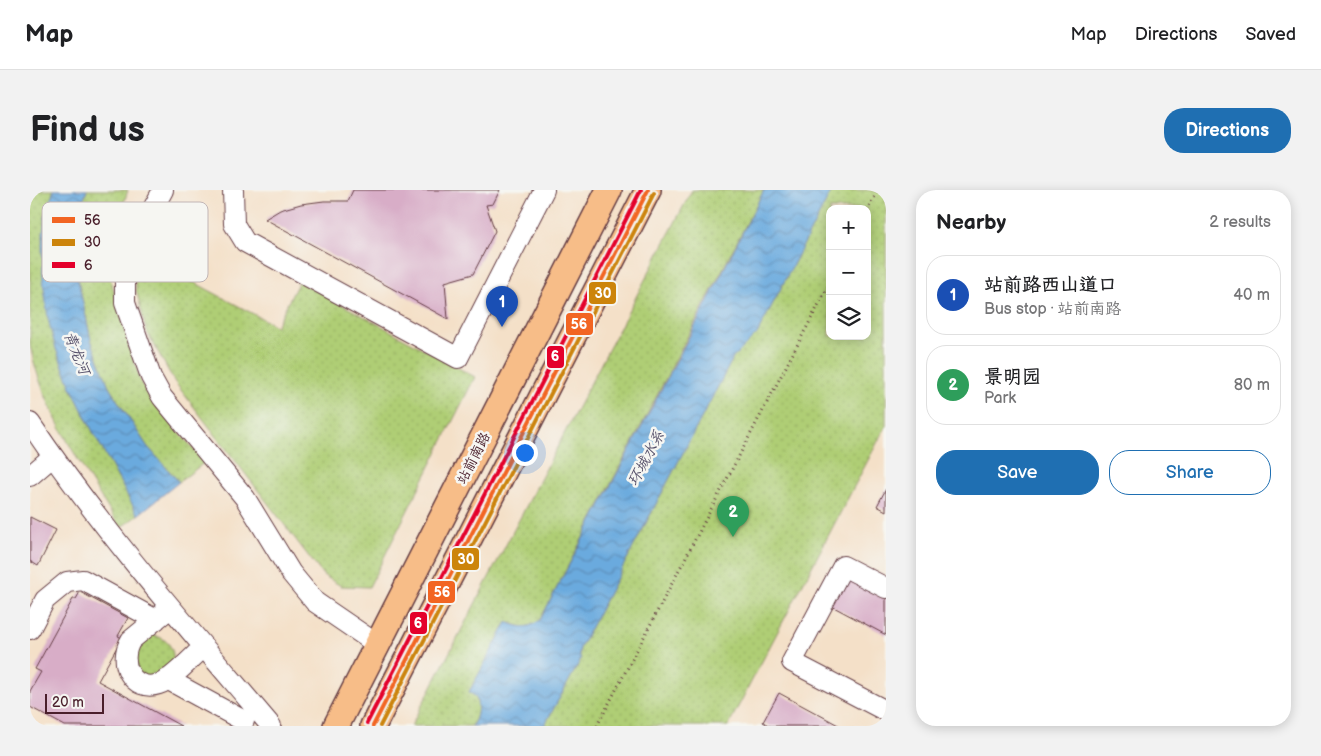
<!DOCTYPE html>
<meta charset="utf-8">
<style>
:root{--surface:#fff;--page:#f2f2f2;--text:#202124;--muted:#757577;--line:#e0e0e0;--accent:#1f6fb2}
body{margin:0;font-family:"Balsamiq Sans","LXGW WenKai TC",sans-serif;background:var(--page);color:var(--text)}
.controls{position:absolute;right:15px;top:15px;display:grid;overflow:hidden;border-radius:10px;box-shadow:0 2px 12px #0003}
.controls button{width:45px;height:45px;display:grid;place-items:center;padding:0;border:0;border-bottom:1px solid var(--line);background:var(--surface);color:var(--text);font:25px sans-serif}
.scale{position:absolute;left:15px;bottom:12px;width:59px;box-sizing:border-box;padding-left:5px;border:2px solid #4a1f2b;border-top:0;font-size:14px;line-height:18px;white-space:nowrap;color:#4a1f2b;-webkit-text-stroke:4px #f6f6f2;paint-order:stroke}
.you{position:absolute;left:494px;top:262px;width:18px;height:18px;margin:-12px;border:4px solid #fff;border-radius:50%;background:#1a73e8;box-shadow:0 0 0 8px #1a73e833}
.badge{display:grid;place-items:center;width:32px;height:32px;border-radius:50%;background:var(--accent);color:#fff;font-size:16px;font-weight:700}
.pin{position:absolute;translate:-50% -41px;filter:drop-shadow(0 1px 2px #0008)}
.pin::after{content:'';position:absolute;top:26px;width:18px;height:15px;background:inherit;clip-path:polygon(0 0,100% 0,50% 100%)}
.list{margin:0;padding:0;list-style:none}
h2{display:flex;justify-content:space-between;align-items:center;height:65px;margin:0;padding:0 20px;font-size:21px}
h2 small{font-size:16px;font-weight:400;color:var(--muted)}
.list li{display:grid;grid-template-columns:32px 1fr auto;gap:15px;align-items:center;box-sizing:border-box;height:80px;margin:0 10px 10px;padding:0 10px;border:1px solid var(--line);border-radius:20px}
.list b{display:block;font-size:19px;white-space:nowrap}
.list p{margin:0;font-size:16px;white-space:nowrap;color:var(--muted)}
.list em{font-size:16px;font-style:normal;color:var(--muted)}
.actions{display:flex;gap:10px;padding:15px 20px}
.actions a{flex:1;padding:11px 0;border:1px solid var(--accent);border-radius:20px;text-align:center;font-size:18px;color:var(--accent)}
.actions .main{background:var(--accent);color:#fff}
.icon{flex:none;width:28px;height:28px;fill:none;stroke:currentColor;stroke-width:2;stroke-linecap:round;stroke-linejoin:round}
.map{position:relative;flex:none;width:856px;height:536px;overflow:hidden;border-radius:20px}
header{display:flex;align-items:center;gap:30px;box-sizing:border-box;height:70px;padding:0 25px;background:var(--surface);border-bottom:1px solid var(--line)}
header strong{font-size:24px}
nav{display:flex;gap:28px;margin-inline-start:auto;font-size:18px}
.intro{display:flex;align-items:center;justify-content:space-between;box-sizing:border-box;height:120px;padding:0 30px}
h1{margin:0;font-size:35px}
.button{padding:12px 22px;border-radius:20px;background:var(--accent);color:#fff;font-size:18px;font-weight:700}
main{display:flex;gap:30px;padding:0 30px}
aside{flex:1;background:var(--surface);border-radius:20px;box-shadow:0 2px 12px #0003}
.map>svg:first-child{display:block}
</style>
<header>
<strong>Map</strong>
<nav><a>Map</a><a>Directions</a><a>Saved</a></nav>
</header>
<div class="intro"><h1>Find us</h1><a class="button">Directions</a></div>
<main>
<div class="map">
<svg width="856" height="536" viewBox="0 0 856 536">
<defs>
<pattern id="grass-dots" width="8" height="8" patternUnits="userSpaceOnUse" patternTransform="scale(1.25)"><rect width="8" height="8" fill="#afce75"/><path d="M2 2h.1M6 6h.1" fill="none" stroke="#98b065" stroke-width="1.8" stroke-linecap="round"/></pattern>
<pattern id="water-waves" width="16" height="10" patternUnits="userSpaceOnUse" patternTransform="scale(1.25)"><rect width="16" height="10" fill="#6baade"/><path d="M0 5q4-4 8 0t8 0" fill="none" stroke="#5a8ab4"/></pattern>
</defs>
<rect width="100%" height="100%" fill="#f6f6f2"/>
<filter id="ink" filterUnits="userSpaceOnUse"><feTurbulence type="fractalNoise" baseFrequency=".02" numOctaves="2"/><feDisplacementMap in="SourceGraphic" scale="10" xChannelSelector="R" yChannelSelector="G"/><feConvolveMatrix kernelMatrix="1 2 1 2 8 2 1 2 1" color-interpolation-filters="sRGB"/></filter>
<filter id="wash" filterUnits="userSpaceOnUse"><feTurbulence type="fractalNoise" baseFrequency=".0096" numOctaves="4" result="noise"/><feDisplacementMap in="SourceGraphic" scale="20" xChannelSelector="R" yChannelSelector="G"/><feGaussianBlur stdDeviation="1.12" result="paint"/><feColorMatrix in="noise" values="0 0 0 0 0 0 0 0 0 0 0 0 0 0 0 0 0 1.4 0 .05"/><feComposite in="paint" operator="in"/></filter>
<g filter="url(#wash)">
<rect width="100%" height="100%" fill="#f4e0c8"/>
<path fill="url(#grass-dots)" stroke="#7c7650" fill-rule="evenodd" d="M 5,0 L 24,0 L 15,26 L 26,159 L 41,197 L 61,238 L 108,325 L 90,338 C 55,280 13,222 0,155 L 0,12 Z
M 57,0 L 98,0 L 78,62 L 77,77 L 111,193 L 122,211 L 175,272 L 149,292 L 117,256 L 80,199 L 61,150 L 44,72 L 48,26 Z
M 662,0 L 734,0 L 510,430 C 496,440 492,437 477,432 L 439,502 L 446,507 C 449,518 448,526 442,536 L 381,536 Z
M 802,0 L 856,0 L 856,236 L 698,536 L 514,536 L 551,469 L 549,464 L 550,458 L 703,168 L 727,144 ZM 800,19 L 837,19 L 837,146 L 800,146 Z
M 111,64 L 246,136 L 269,91 L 445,187 L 339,397 L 311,396 L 293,385 L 144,191 L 116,140 L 106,99 L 105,83 Z
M 121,445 C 142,448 149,466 138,483 L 111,488 L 99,463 Z"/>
<path fill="url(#water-waves)" stroke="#5a6484" d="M 24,0 L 57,0 L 48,26 L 44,72 L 61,150 L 80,199 L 117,256 L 149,292 L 108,325 L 61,238 L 41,197 L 26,159 L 18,129 L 13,89 L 12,55 L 15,26 Z
M 734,0 L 802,0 L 727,144 L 703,168 L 550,458 L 549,464 L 551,469 L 514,536 L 442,536 C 448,526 449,518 446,507 L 439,502 L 477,432 C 491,438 498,439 510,430 L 670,126 Z"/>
<g id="blocks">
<path fill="#d8adc7" d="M 323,0 L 470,0 L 463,14 L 456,15 L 465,41 L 443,84 L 415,92 L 418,129 L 235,29 L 250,20 L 271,14 L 294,11 L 318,11 Z
M 856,299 L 856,321 L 847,316 Z
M 0,327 L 26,340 L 8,376 L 0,371 Z
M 813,385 L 856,408 L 856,445 L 798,414 Z
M 50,402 L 98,428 L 88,446 L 92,448 L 68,491 L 151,536 L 35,536 L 0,517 L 0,501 L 11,482 L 5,479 L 43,409 L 46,409 Z
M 749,503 L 810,536 L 740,536 L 733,532 Z"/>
</g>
</g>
<g filter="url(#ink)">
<use href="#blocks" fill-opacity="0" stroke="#643c43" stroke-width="1"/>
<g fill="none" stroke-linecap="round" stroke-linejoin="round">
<g stroke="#643c43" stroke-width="22">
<path id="minor" d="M 133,0 L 104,54 L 95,83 L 95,113 L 121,187 L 132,207 L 215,308 L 261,383 L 285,412 L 348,455
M 203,0 L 204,34 L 215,52 L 428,168 L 514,0
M 0,233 C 72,340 158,438 241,536
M 0,286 L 22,267
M 856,398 L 813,376 L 762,472 L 856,521
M 140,418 L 101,450 C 87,472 102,503 129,494 C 142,490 163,466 174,457
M 0,439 L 15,410 L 37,392 L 53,390 L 126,430
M 137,489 L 214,531"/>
</g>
<g stroke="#643c43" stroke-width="28">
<path id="major" d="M 306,536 L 579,0
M 343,536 L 618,0"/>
</g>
<path stroke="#643c43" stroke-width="3" stroke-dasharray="1 4" stroke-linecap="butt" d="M 837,21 L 848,0
M 567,536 L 800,93"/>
<use href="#minor" stroke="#fff" stroke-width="20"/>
<use href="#major" stroke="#f7bd88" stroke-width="25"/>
<g stroke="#f6f6f2" stroke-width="8">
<path id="bus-1" d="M 343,536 L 618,0"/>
</g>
<g stroke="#f6f6f2" stroke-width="8">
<path id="bus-2" d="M 350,536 L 624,3"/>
</g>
<g stroke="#f6f6f2" stroke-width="8">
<path id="bus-3" d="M 337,533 L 611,0"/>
</g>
<use href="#bus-1" stroke="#f26522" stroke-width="4"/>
<use href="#bus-2" stroke="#cc840b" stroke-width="4"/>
<use href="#bus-3" stroke="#e4002b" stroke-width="4"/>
</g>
</g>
<g text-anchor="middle" stroke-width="5" stroke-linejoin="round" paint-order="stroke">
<g font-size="14" fill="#4a1f2b" stroke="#f6f6f2">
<text transform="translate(443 268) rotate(-63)" y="5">站前南路</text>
</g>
<g font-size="15" font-style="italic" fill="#56506a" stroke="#f6f6f2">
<text transform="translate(47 163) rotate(68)" y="5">青龙河</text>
<text transform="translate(616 268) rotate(-62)" y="5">环城水系</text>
</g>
</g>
<rect x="12" y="12" width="166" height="80" rx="8" fill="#f6f6f2" stroke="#c2b6b6" stroke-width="1"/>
<rect x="22" y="27" width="23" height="6" fill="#f26522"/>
<rect x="22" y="49" width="23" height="7" fill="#cc840b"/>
<rect x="22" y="72" width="23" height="6" fill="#e4002b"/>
<g font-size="14" fill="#4a1f2b">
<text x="54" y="35">56</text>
<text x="54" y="57">30</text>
<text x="54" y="80">6</text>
</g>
<g stroke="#f6f6f2" stroke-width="2">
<rect x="558" y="91" width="29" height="24" rx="5" fill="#cc840b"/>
<rect x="535" y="122" width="29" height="24" rx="5" fill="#f26522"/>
<rect x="516" y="155" width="19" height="24" rx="5" fill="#e4002b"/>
<rect x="421" y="357" width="29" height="24" rx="5" fill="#cc840b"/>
<rect x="397" y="390" width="29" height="24" rx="5" fill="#f26522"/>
<rect x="379" y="421" width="19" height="24" rx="5" fill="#e4002b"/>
</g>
<g font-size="14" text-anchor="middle" font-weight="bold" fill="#fff">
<text x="573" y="108">30</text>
<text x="549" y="139">56</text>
<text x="525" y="171">6</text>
<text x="436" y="374">30</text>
<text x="412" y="407">56</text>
<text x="388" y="438">6</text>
</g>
</svg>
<div class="controls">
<button>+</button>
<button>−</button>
<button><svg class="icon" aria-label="layers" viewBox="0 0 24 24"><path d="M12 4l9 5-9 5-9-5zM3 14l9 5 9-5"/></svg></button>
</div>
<div class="scale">20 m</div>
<div class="you"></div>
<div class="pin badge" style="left:472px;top:137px;background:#1a4fb4">1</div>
<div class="pin badge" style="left:703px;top:347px;background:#2e9e5b">2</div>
</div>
<aside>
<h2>Nearby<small>2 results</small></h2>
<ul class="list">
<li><span class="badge" style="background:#1a4fb4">1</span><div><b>站前路西山道口</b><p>Bus stop · 站前南路</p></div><em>40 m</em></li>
<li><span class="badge" style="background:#2e9e5b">2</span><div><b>景明园</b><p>Park</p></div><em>80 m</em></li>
</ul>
<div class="actions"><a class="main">Save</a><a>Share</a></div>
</aside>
</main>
